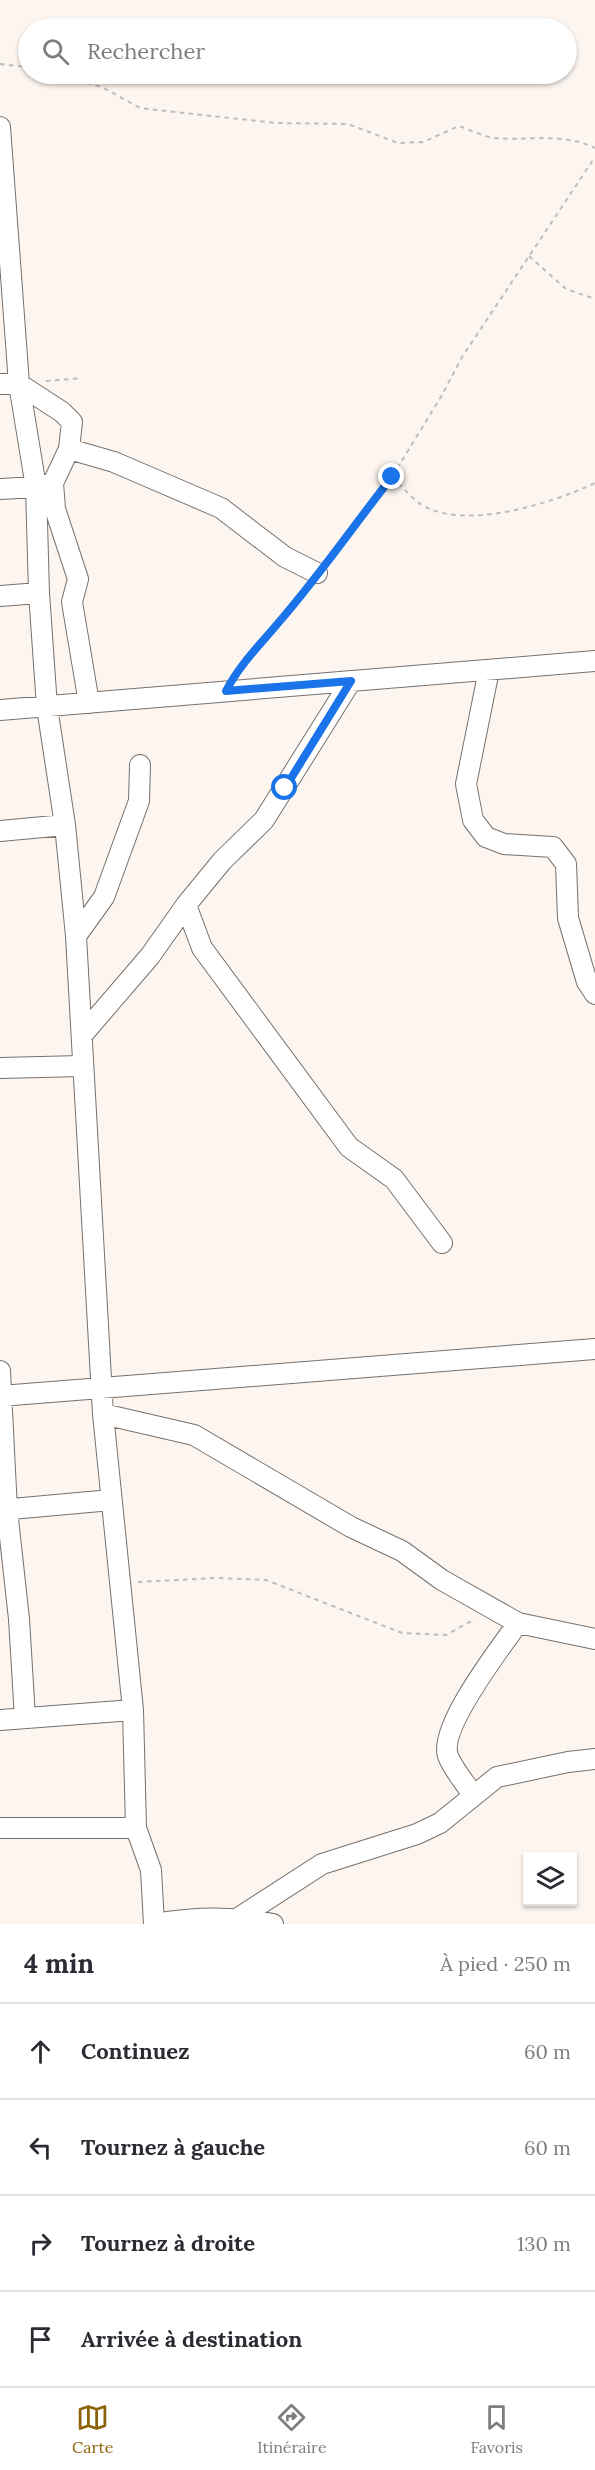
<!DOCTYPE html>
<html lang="fr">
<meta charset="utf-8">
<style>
:root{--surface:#fff;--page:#f7f7f7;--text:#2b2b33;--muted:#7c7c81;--line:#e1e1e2;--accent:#8d6206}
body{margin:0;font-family:Lora,serif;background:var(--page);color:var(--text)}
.controls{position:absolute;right:18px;bottom:18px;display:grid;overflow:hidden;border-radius:0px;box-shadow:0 2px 4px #0004}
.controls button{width:54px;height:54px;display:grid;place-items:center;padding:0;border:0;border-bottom:2px solid var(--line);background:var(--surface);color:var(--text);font:30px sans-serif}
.stop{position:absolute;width:18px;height:18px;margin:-14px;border:4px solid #1a73e8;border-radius:50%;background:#fff}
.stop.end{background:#1a73e8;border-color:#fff;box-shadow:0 2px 6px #0008}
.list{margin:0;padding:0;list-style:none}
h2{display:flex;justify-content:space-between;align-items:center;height:78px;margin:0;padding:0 24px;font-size:26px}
h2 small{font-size:20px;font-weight:400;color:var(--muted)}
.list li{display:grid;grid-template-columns:39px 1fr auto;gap:18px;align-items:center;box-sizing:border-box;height:96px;padding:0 24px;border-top:2px solid var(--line)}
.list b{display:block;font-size:22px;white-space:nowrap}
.list em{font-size:20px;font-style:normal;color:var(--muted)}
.icon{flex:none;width:33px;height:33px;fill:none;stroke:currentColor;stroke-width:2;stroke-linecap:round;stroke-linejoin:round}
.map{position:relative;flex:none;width:595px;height:1924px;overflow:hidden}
.search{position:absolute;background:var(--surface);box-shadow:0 2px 4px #0004;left:18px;right:18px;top:18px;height:66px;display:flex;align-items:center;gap:15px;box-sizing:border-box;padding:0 21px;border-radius:33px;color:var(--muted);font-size:22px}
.sheet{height:462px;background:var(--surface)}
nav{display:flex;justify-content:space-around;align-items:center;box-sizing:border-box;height:84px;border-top:2px solid var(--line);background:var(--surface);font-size:16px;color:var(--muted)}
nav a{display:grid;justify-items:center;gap:3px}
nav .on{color:var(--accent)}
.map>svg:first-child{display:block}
</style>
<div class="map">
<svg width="595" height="1924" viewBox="0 0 595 1924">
<rect width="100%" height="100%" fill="#fcf5f0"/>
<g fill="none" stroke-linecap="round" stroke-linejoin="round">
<g stroke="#77716d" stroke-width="22">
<path id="minor" d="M 0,127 L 19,384 L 36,487 L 39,593 L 47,707 L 65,825 L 76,936 L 103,1414 L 133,1710 L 136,1828 L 151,1870 L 154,1924
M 0,384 L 19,384 L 62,412 L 72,422 L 69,449 L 53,483 L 36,487 L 0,489
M 69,449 L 114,462 L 221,508 L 285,557 L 317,573
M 53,483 L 55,509 L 78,579 L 72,602 L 89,703
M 0,596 L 39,593
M 489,670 L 466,784 L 473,820 L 486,837 L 504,844 L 553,847 L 566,864 L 568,918 L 587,982 L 595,994
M 0,710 L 595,661
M 0,831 L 65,825
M 186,905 L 202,948 L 349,1147 L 394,1179 L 442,1243
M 76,936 L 104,897 L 139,801 L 140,765
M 83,1034 L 150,956 L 186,905 L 222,861 L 264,820 L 351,681
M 0,1068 L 82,1066
M 0,1371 L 7,1510 L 19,1619 L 25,1718
M 0,1396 L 595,1349
M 103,1414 L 194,1435 L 351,1527 L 402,1551 L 442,1580 L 518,1623 L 595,1639
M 0,1510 L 111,1500
M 0,1720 L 133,1710
M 473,1795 C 465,1783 453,1769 448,1756 C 438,1728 501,1647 518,1623
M 0,1828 L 136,1828
M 240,1917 L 322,1864 L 417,1834 L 440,1823 L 497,1777 L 568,1762 L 595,1759
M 154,1924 C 195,1917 232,1916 273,1924"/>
</g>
<path stroke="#c1bcb8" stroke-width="2" stroke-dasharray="4.5 4.5" stroke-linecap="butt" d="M 0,64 L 28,67
M 52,74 L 102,87 L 140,108 L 275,123 L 348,124 L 398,143 L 423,142 L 459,126 C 470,130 483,136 494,138 C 529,141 562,132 595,148
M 529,256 L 566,289 L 595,299
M 46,381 L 82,378
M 392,477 C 401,485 411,498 422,505 C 465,531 553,503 595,483
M 326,561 L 392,477 L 442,395 L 462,357 L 595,157
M 234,675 L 306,587
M 138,1582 L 216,1578 L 266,1580 L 402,1633 L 446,1635 L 475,1619"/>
<use href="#minor" stroke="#fff" stroke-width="20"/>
</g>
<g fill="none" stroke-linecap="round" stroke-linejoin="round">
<path stroke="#1a73e8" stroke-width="8" d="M 285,788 L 351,681 L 226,691 C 240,664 260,645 279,622 C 319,576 354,525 392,477"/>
</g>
</svg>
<div class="controls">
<button><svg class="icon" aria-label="layers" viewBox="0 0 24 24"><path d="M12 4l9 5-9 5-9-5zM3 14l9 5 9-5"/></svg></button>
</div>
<div class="stop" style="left:285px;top:788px"></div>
<div class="stop end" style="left:392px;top:477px"></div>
<div class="search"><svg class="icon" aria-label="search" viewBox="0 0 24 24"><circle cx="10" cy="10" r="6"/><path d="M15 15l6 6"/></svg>Rechercher</div>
</div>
<section class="sheet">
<h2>4 min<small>À pied · 250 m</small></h2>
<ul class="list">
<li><svg class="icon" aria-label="ahead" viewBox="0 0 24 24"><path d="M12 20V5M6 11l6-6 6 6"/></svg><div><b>Continuez</b></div><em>60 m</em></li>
<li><svg class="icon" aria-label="left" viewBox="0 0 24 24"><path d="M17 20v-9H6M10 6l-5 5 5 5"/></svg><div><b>Tournez à gauche</b></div><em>60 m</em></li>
<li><svg class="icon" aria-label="right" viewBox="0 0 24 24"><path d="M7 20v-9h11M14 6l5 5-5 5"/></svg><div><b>Tournez à droite</b></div><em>130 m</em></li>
<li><svg class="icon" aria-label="arrive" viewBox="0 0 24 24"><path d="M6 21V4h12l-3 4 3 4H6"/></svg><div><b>Arrivée à destination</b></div></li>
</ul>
</section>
<nav>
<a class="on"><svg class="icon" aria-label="map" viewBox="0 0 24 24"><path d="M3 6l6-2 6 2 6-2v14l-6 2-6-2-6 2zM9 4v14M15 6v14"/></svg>Carte</a>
<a><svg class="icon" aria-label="directions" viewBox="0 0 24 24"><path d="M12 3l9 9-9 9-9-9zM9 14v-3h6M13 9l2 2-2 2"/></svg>Itinéraire</a>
<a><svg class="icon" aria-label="saved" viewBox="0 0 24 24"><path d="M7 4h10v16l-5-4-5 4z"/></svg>Favoris</a>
</nav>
